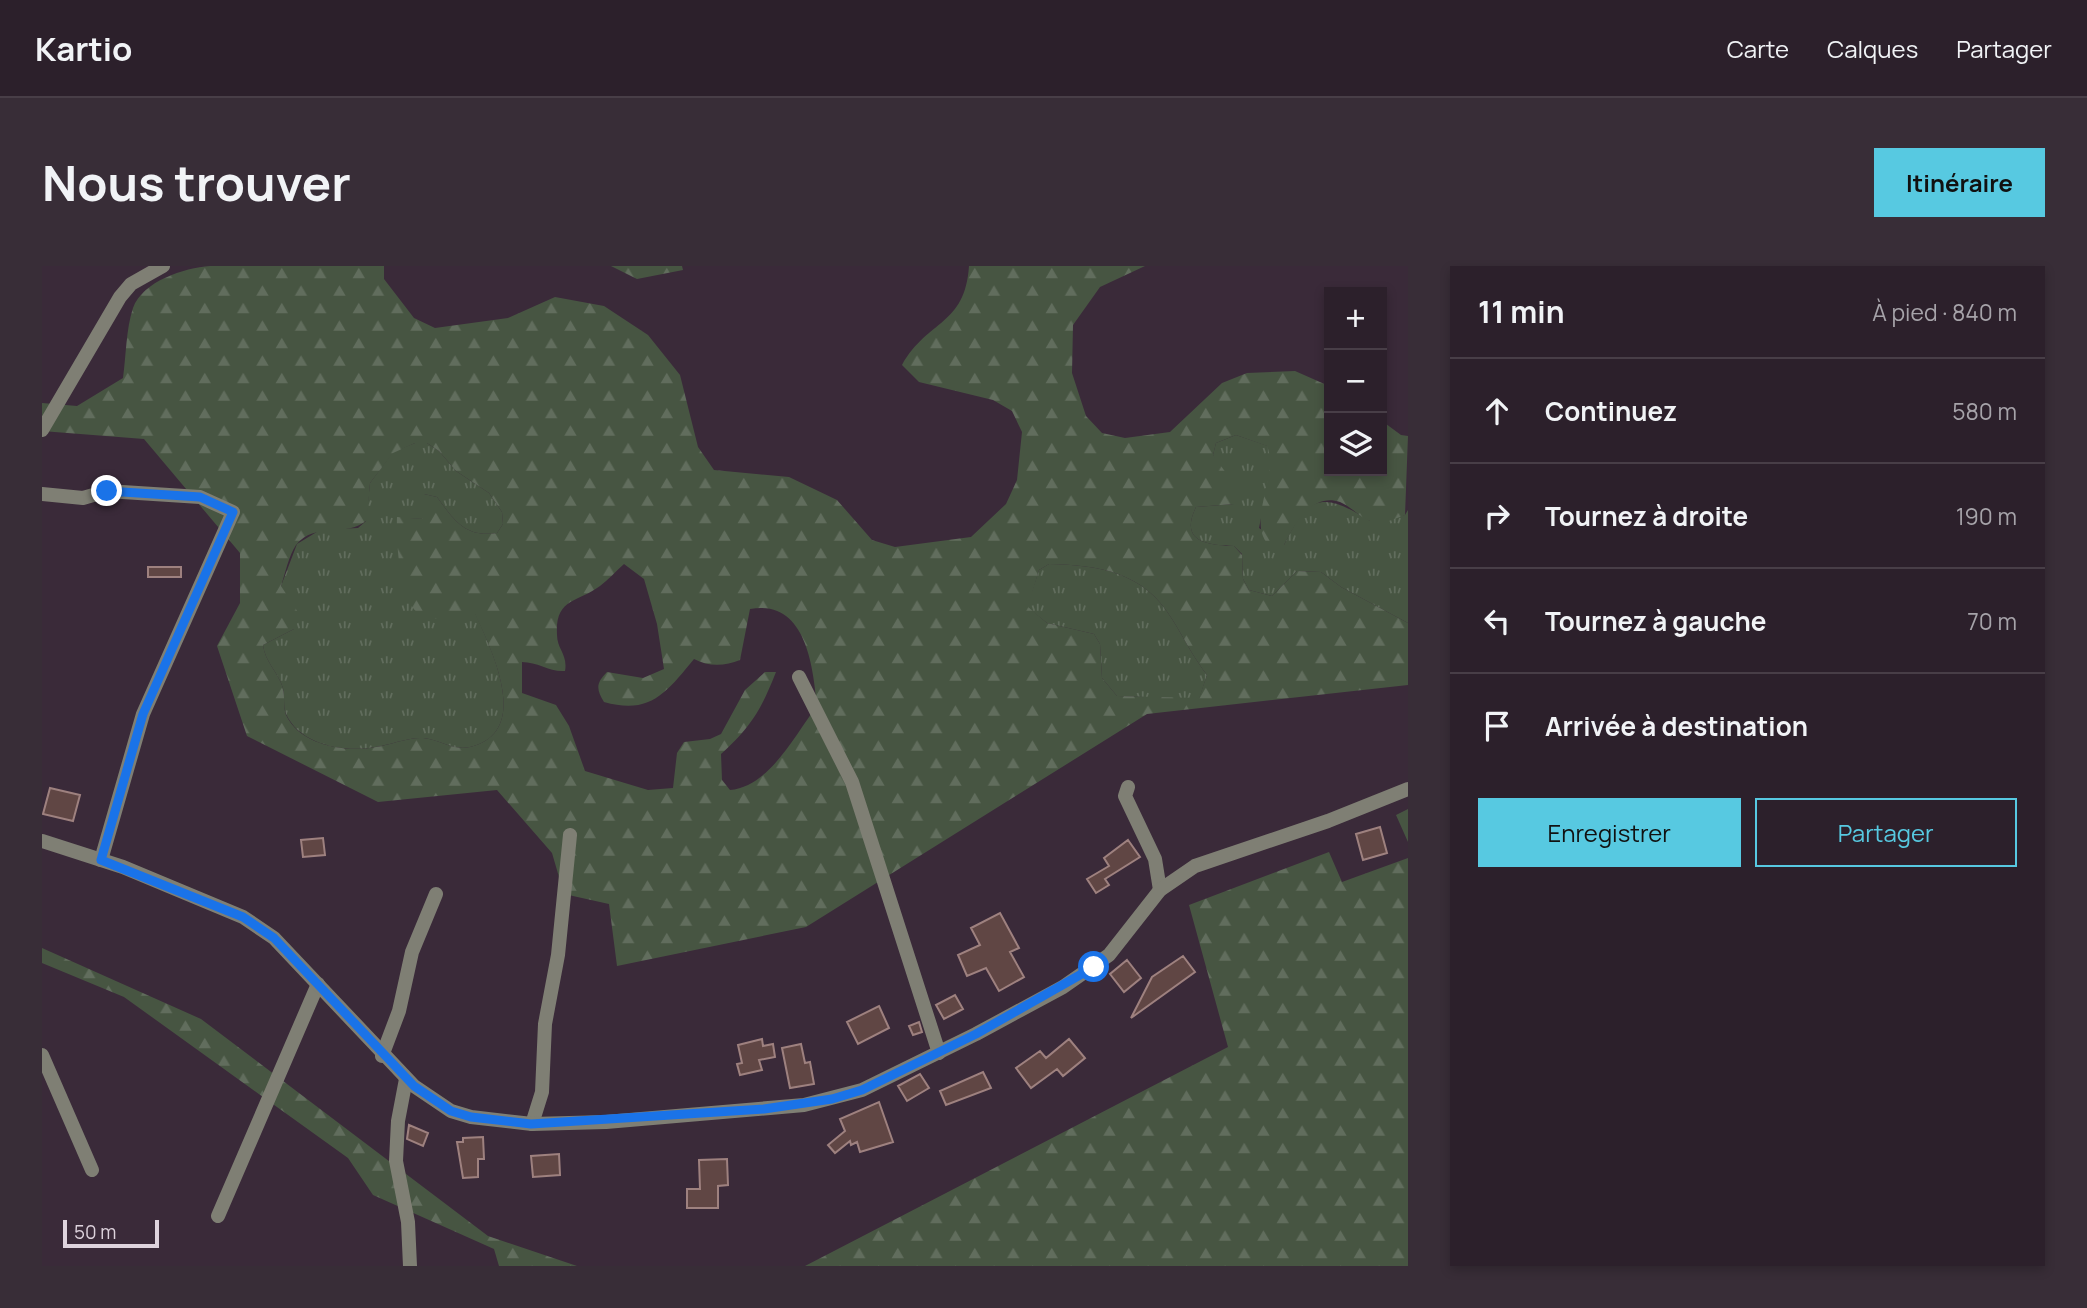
<!DOCTYPE html>
<html lang="fr">
<meta charset="utf-8">
<style>
:root{--surface:#2c202b;--page:#382d37;--text:#f1f3f6;--muted:#a6a3a9;--line:#483e47;--accent:#57c9e1}
body{margin:0;font-family:Manrope,sans-serif;background:var(--page);color:var(--text)}
.controls{position:absolute;right:21px;top:21px;display:grid;overflow:hidden;border-radius:0px;box-shadow:0 4px 10px #0003}
.controls button{width:63px;height:63px;display:grid;place-items:center;padding:0;border:0;border-bottom:2px solid var(--line);background:var(--surface);color:var(--text);font:35px sans-serif}
.scale{position:absolute;left:21px;bottom:18px;width:96px;box-sizing:border-box;padding-left:7px;border:4px solid #ded3dd;border-top:0;font-size:19px;line-height:24px;white-space:nowrap;color:#ded3dd;-webkit-text-stroke:5px #3a2a39;paint-order:stroke}
.stop{position:absolute;width:21px;height:21px;margin:-16px;border:5px solid #1a73e8;border-radius:50%;background:#fff}
.stop.end{background:#1a73e8;border-color:#fff;box-shadow:0 2px 7px #0008}
.list{margin:0;padding:0;list-style:none}
h2{display:flex;justify-content:space-between;align-items:center;height:91px;margin:0;padding:0 28px;font-size:30px}
h2 small{font-size:23px;font-weight:400;color:var(--muted)}
.list li{display:grid;grid-template-columns:46px 1fr auto;gap:21px;align-items:center;box-sizing:border-box;height:105px;padding:0 28px;border-top:2px solid var(--line)}
.list b{display:block;font-size:26px;white-space:nowrap}
.list em{font-size:23px;font-style:normal;color:var(--muted)}
.actions{display:flex;gap:14px;padding:21px 28px}
.actions a{flex:1;padding:16px 0;border:2px solid var(--accent);border-radius:0px;text-align:center;font-size:24px;color:var(--accent)}
.actions .main{background:var(--accent);color:#111}
.icon{flex:none;width:38px;height:38px;fill:none;stroke:currentColor;stroke-width:2;stroke-linecap:round;stroke-linejoin:round}
.map{position:relative;flex:none;width:1366px;height:1000px;overflow:hidden;border-radius:0px}
header{display:flex;align-items:center;gap:42px;box-sizing:border-box;height:98px;padding:0 35px;background:var(--surface);border-bottom:2px solid var(--line)}
header strong{font-size:33px}
nav{display:flex;gap:38px;margin-inline-start:auto;font-size:24px}
.intro{display:flex;align-items:center;justify-content:space-between;box-sizing:border-box;height:168px;padding:0 42px}
h1{margin:0;font-size:49px}
.button{padding:18px 32px;border-radius:0px;background:var(--accent);color:#111;font-size:24px;font-weight:700}
main{display:flex;gap:42px;padding:0 42px}
aside{flex:1;background:var(--surface);border-radius:0px;box-shadow:0 4px 10px #0003}
.map>svg:first-child{display:block}
</style>
<header>
<strong>Kartio</strong>
<nav><a>Carte</a><a>Calques</a><a>Partager</a></nav>
</header>
<div class="intro"><h1>Nous trouver</h1><a class="button">Itinéraire</a></div>
<main>
<div class="map">
<svg width="1366" height="1000" viewBox="0 0 1366 1000">
<defs>
<pattern id="grass-tufts" width="24" height="20" patternUnits="userSpaceOnUse" patternTransform="scale(1.75)"><rect width="24" height="20" fill="#475542"/><path d="M3 7l-1-3M5 7V3M7 7l1-3M15 17l-1-3M17 17v-4M19 17l1-3" fill="none" stroke="#616d5d"/></pattern>
<pattern id="forest-firs" width="22" height="20" patternUnits="userSpaceOnUse" patternTransform="scale(1.75)"><rect width="22" height="20" fill="#475542"/><path d="M5 1l3.5 6h-7zM16 11l3.5 6h-7z" fill="#616d5d"/></pattern>
</defs>
<rect width="100%" height="100%" fill="#3a2a39"/>
<path fill="url(#grass-tufts)" d="M 1194,169 L 1226,180 L 1231,193 L 1217,262 L 1242,279 C 1267,227 1282,226 1328,255 L 1363,249 L 1366,244 L 1366,357 L 1299,321 L 1279,306 L 1255,305 L 1230,330 L 1207,324 L 1201,313 L 1200,288 L 1192,280 C 1165,279 1137,276 1154,241 L 1192,238 L 1171,189 L 1174,177 Z
M 373,177 L 385,177 L 397,185 L 414,205 L 447,227 L 460,246 L 461,258 L 455,267 C 423,272 412,254 395,231 L 382,228 L 382,253 L 355,252 L 391,352 L 433,347 C 449,383 491,466 428,481 C 411,485 397,473 381,472 C 366,471 348,479 333,481 C 303,487 258,479 244,448 C 241,440 243,431 241,422 C 236,406 223,396 221,379 L 252,363 L 239,320 L 255,278 L 278,264 L 316,262 L 324,255 L 328,217 L 351,186 Z
M 1007,298 C 1057,299 1102,306 1130,353 C 1142,372 1151,391 1165,409 L 1157,433 L 1075,430 L 1060,412 L 1058,378 L 1052,368 L 1005,357 L 985,341 L 997,304 Z"/>
<path fill="url(#forest-firs)" fill-rule="evenodd" d="M 168,0 L 342,0 L 342,13 L 372,52 L 393,62 L 466,52 L 513,31 L 562,40 L 606,69 L 638,109 L 656,181 L 672,204 L 747,211 L 795,234 L 830,274 L 853,281 L 929,271 L 964,238 L 975,214 L 980,166 L 970,145 L 951,134 L 877,116 L 860,99 C 886,53 923,60 927,0 L 1103,0 L 1058,21 L 1031,59 L 1030,107 L 1044,150 L 1060,167 L 1083,172 L 1128,166 L 1180,117 L 1205,107 L 1253,105 L 1287,120 L 1287,205 L 1340,205 L 1340,155 L 1359,169 L 1366,170 L 1363,249 C 1353,253 1342,258 1331,256 C 1319,253 1310,241 1298,236 C 1270,226 1252,259 1242,279 L 1230,282 C 1201,259 1238,211 1225,180 L 1194,169 L 1174,177 L 1171,189 L 1200,229 L 1192,238 L 1154,241 C 1137,276 1165,279 1192,280 L 1200,289 L 1201,313 L 1207,324 L 1230,330 L 1255,305 L 1279,306 L 1299,321 L 1366,357 L 1366,419 L 1105,448 L 764,661 L 575,700 L 567,638 L 522,628 L 510,587 L 455,524 L 336,536 L 205,470 L 175,380 L 198,337 L 198,287 L 102,173 L 0,165 L 0,137 L 35,140 L 81,112 C 84,91 84,63 91,42 C 101,15 142,2 168,0 ZM 373,177 L 385,177 L 397,185 L 414,205 L 447,227 L 460,246 L 461,258 L 455,267 C 423,272 412,254 395,231 L 382,228 L 381,253 L 355,251 C 354,274 357,338 379,349 C 392,357 418,349 433,348 C 449,383 491,466 428,481 C 411,485 397,473 381,472 C 366,471 348,479 334,481 C 303,487 258,479 244,449 C 241,440 243,431 241,422 C 236,406 223,396 221,379 L 252,363 L 259,351 L 239,320 C 243,308 247,289 254,279 C 273,255 305,272 325,254 L 328,217 L 351,187 ZM 582,298 L 602,313 L 615,358 L 622,403 L 601,412 L 565,406 C 554,417 554,423 562,436 C 608,449 624,427 652,393 C 667,401 683,400 698,394 L 708,343 C 764,333 771,400 775,440 C 752,470 728,520 688,524 L 680,514 L 679,488 C 709,461 719,444 734,406 L 723,406 L 703,424 L 679,468 L 668,473 L 642,476 L 635,487 L 631,522 L 606,524 L 543,505 L 527,460 L 514,439 L 480,427 L 480,396 C 496,396 507,406 523,405 C 526,389 515,383 515,369 C 513,332 535,337 558,320 C 566,314 574,305 582,298 ZM 1007,298 C 1057,299 1102,306 1130,353 C 1142,372 1151,391 1165,409 L 1157,432 L 1075,430 L 1060,412 L 1058,378 L 1052,368 L 1005,357 L 986,341 L 997,304 Z
M 569,0 L 640,0 L 641,4 L 595,13 Z
M 1366,543 L 1366,576 L 1354,549 Z
M 1287,586 L 1300,616 L 1366,592 L 1366,1000 L 763,1000 L 1186,781 L 1147,639 Z
M 0,682 L 159,753 L 446,970 L 535,1000 L 457,1000 L 452,983 L 331,929 L 306,892 L 82,731 L 0,697 Z"/>
<path fill="#604644" stroke="#9e817f" stroke-width="2" d="M 106,301 L 139,301 L 139,311 L 106,311 Z
M 8,522 L 38,529 L 31,555 L 1,548 Z
M 1338,561 L 1345,587 L 1321,594 L 1314,568 Z
M 281,572 L 283,589 L 261,591 L 259,574 Z
M 1086,574 L 1098,591 L 1063,613 L 1067,619 L 1054,627 L 1045,613 L 1067,600 L 1062,592 Z
M 958,647 L 977,682 L 968,686 L 982,711 L 957,725 L 944,702 L 925,710 L 916,689 L 938,679 L 929,662 Z
M 1141,690 L 1153,706 L 1089,752 L 1110,711 Z
M 1085,694 L 1099,712 L 1082,726 L 1068,708 Z
M 913,729 L 921,743 L 902,753 L 894,739 Z
M 837,740 L 847,762 L 816,778 L 805,756 Z
M 877,756 L 880,766 L 871,769 L 867,760 Z
M 720,773 L 721,780 L 731,778 L 733,791 L 717,794 L 720,804 L 698,809 L 695,798 L 700,797 L 696,779 Z
M 1027,773 L 1043,792 L 1021,810 L 1015,803 L 989,822 L 974,802 L 998,785 L 1004,792 Z
M 759,778 L 763,797 L 768,796 L 772,818 L 748,822 L 740,782 Z
M 941,806 L 949,822 L 904,839 L 898,825 Z
M 878,808 L 887,822 L 865,835 L 856,820 Z
M 837,836 L 851,876 L 818,886 L 815,876 L 809,879 L 808,875 L 793,887 L 786,879 L 803,865 L 798,853 Z
M 367,859 L 386,867 L 381,880 L 365,873 Z
M 441,871 L 442,893 L 436,893 L 436,911 L 421,912 L 415,876 L 421,876 L 421,872 Z
M 517,888 L 518,909 L 491,911 L 489,890 Z
M 685,893 L 686,919 L 676,920 L 676,942 L 645,942 L 645,923 L 658,923 L 657,894 Z"/>
<g fill="none" stroke-linecap="round" stroke-linejoin="round">
<path stroke="#7f7f74" stroke-width="14" d="M 0,164 L 78,31 L 89,18 L 121,0
M 0,228 L 41,232 L 65,225 L 158,231 L 191,246 L 101,448 L 59,594
M 757,411 L 810,516 L 897,787
M 1086,521 L 1083,530 L 1113,593 L 1118,624
M 0,789 L 50,904
M 340,790 L 357,745 L 370,686 L 394,628
M 364,813 L 356,855 L 354,895 L 366,956 L 368,1000
M 490,858 L 500,826 L 503,758 L 516,689 L 528,569
M 176,950 L 276,718"/>
<path stroke="#7f7f74" stroke-width="14" d="M 0,575 L 81,601 L 201,651 L 232,672 L 372,820 L 409,845 L 429,851 L 490,858 L 564,856 L 762,839 L 820,824 L 934,768 L 1021,721 L 1067,689 L 1118,624 L 1153,600 L 1286,555 L 1366,523"/>
</g>
<g fill="none" stroke-linecap="round" stroke-linejoin="round">
<path stroke="#1a73e8" stroke-width="9" d="M 65,225 L 158,231 L 191,246 L 101,448 L 59,594 L 201,651 L 232,672 L 372,820 L 409,845 L 429,851 L 489,858 L 722,843 L 790,833 L 820,824 L 934,768 L 1052,701"/>
</g>
</svg>
<div class="controls">
<button>+</button>
<button>−</button>
<button><svg class="icon" aria-label="layers" viewBox="0 0 24 24"><path d="M12 4l9 5-9 5-9-5zM3 14l9 5 9-5"/></svg></button>
</div>
<div class="scale">50 m</div>
<div class="stop" style="left:1052px;top:701px"></div>
<div class="stop end" style="left:65px;top:225px"></div>
</div>
<aside>
<h2>11 min<small>À pied · 840 m</small></h2>
<ul class="list">
<li><svg class="icon" aria-label="ahead" viewBox="0 0 24 24"><path d="M12 20V5M6 11l6-6 6 6"/></svg><div><b>Continuez</b></div><em>580 m</em></li>
<li><svg class="icon" aria-label="right" viewBox="0 0 24 24"><path d="M7 20v-9h11M14 6l5 5-5 5"/></svg><div><b>Tournez à droite</b></div><em>190 m</em></li>
<li><svg class="icon" aria-label="left" viewBox="0 0 24 24"><path d="M17 20v-9H6M10 6l-5 5 5 5"/></svg><div><b>Tournez à gauche</b></div><em>70 m</em></li>
<li><svg class="icon" aria-label="arrive" viewBox="0 0 24 24"><path d="M6 21V4h12l-3 4 3 4H6"/></svg><div><b>Arrivée à destination</b></div></li>
</ul>
<div class="actions"><a class="main">Enregistrer</a><a>Partager</a></div>
</aside>
</main>
